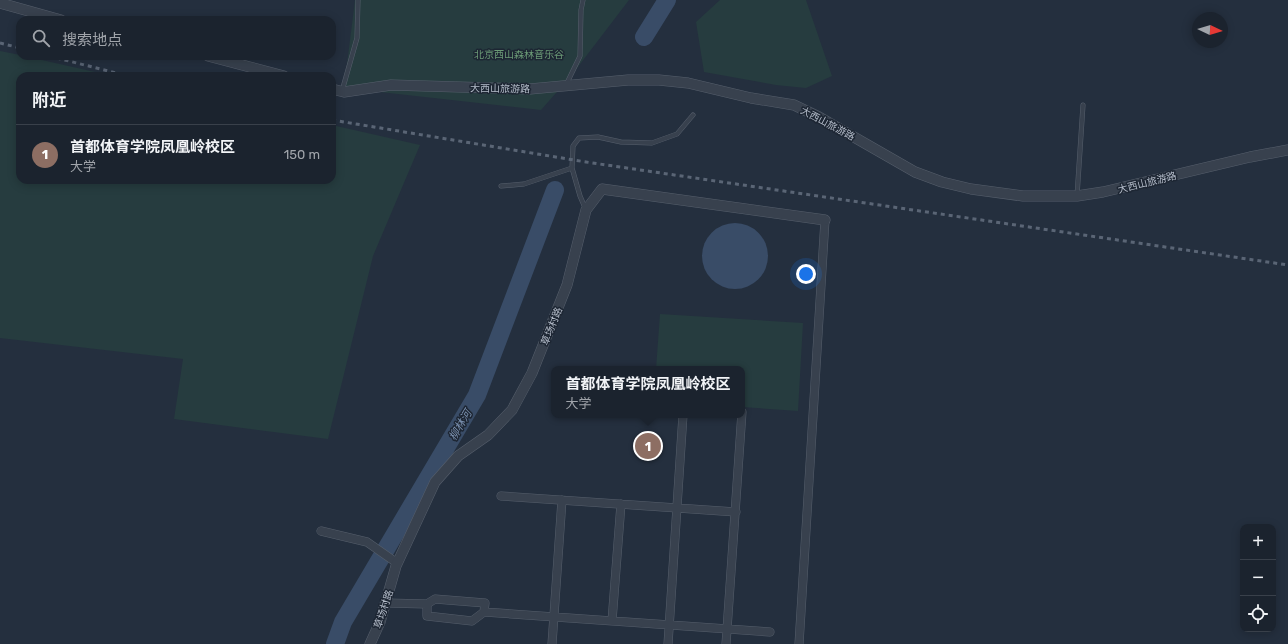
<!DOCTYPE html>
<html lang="zh">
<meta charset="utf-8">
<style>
:root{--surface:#1b232e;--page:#242b36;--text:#f1f3f6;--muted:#a0a4aa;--line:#39404a;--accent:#8ab4f8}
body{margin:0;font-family:Rubik,"Noto Sans SC",sans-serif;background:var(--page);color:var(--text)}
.controls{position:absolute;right:12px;bottom:12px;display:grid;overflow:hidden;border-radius:8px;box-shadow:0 2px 10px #0003}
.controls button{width:36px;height:36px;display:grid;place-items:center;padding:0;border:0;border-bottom:1px solid var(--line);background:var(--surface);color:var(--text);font:20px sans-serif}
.compass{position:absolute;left:1192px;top:12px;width:36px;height:36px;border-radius:50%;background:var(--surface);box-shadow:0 2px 10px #0003;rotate:94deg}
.you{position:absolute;left:806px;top:274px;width:14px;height:14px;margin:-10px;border:3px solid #fff;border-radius:50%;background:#1a73e8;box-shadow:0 0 0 6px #1a73e833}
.badge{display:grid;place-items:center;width:26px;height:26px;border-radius:50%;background:var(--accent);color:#fff;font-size:13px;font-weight:700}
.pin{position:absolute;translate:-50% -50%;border:2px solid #fff;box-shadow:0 1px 4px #0006}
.popup{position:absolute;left:551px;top:366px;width:194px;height:52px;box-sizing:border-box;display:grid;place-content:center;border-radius:8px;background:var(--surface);filter:drop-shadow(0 1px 3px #0005);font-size:13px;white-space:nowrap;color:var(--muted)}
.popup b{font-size:15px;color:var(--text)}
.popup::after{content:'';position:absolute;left:50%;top:100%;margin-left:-8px;border:8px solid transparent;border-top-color:var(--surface)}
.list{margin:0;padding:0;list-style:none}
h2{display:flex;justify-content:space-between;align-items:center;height:52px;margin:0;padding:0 16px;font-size:17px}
h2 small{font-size:13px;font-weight:400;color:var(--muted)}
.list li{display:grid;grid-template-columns:26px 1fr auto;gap:12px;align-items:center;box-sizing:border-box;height:60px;padding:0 16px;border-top:1px solid var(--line)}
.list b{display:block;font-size:15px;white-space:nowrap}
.list p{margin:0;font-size:13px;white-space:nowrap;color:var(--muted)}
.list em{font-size:13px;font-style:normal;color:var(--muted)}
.icon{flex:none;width:22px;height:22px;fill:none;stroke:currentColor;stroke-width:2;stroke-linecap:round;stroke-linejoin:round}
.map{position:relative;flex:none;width:1288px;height:644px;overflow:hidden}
.search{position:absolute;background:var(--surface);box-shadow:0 2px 10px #0003;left:16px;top:16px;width:320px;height:44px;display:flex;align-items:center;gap:10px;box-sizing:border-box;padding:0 14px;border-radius:12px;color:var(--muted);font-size:15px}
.panel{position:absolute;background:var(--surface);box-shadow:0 2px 10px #0003;left:16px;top:72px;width:320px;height:112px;border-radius:12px}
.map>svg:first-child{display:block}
</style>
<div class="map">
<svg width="1288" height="644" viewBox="0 0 1288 644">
<rect width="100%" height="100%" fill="#242f3e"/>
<path fill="#263c3f" d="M 355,0 L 629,0 L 571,76 L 541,110 L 344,88 Z
M 720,0 L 806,0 L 832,76 L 806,88 L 776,85 L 704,72 L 696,22 Z
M 0,51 L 20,55 L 20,56 L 24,56 L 113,76 L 20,76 L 20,180 L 332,180 L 332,125 L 420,145 L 373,256 L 328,439 L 174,419 L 183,359 L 0,338 Z
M 660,314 L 803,323 L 798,411 L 742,407 L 742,369 L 656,369 Z"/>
<path fill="#394c67" d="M702 256a33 33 0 1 1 66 0a33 33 0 1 1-66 0Z"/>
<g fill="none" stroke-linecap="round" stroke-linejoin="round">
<path stroke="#394c67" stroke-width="18" d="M 644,37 L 667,0
M 335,644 L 343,622 L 477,395 L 555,190"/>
<g stroke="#565f6c" stroke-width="5">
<path id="service" d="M 566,85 L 580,56 L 581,10 L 583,0
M 342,91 L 357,38 L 358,0
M 501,186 L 524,184 L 572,168
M 1077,196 L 1083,105
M 586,210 L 580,196 L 572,168 L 573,146 L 579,138 L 598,137 L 621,142 L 652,143 L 677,134 L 693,115"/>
</g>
<g stroke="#565f6c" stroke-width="9">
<path id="minor" d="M 501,496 L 736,512
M 321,531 L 367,542 L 397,563
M 386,603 L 427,604 L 427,616 L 472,621 L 484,612 L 485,603 L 435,599 L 427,604
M 484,612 L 770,632
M 612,621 L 621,504
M 552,644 L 562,500
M 668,644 L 683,415
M 726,644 L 742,412
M 799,644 L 825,220"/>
</g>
<g stroke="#565f6c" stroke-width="11">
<path id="tertiary" d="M 0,3 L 61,20
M 208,56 L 284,76
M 332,89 L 344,92 L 391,85 L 530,89 L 628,80 L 659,80 L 688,83 L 751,98 L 794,105 L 819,117 L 915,172 L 942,182 L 971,189 L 1023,196 L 1077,196 L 1103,192 L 1250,157 L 1288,150
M 370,644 L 380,622 L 396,566 L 435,482 L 458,456 L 488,435 L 512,410 L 532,373 L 567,285 L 586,210 L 602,189 L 825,220"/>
</g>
<use href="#service" stroke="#38414e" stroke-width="4"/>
<use href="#minor" stroke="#38414e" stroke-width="8"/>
<use href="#tertiary" stroke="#38414e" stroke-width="10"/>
<path stroke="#5a6575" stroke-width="3" stroke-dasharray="4 4" stroke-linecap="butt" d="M 0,43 L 20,48
M 49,56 L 128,76
M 332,120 L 586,162 L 1288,265"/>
</g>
<g text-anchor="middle" stroke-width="3" stroke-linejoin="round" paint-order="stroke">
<g font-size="10" fill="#6b9a76" stroke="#1d2633">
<text x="519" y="58">北京西山森林音乐谷</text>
</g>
<g font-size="10" fill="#b4bcc9" stroke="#1d2633">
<text transform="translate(500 88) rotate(1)" y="4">大西山旅游路</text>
<text transform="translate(828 123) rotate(28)" y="4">大西山旅游路</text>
<text transform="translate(1147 182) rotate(-14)" y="4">大西山旅游路</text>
<text transform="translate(551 326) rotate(-68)" y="4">草场村路</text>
<text transform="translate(383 609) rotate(-72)" y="4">草场村路</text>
</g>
<g font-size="11" font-style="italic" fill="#7c92b1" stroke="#1d2633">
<text transform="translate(460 425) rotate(-59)" y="4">柳林河</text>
</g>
</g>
</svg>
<div class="controls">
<button>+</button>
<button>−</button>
<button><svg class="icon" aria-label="locate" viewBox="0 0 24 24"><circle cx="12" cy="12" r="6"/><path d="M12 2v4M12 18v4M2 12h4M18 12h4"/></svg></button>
</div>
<svg class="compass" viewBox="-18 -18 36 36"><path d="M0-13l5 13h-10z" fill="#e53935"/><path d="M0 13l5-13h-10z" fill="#a0a4aa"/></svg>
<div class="you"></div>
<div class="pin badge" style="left:648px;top:446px;background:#8d6e63">1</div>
<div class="popup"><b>首都体育学院凤凰岭校区</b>大学</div>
<div class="search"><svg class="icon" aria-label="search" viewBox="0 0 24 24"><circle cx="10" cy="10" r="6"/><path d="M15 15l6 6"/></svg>搜索地点</div>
<section class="panel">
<h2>附近<small></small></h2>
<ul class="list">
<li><span class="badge" style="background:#8d6e63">1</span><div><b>首都体育学院凤凰岭校区</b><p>大学</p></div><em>150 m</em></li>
</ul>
</section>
</div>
